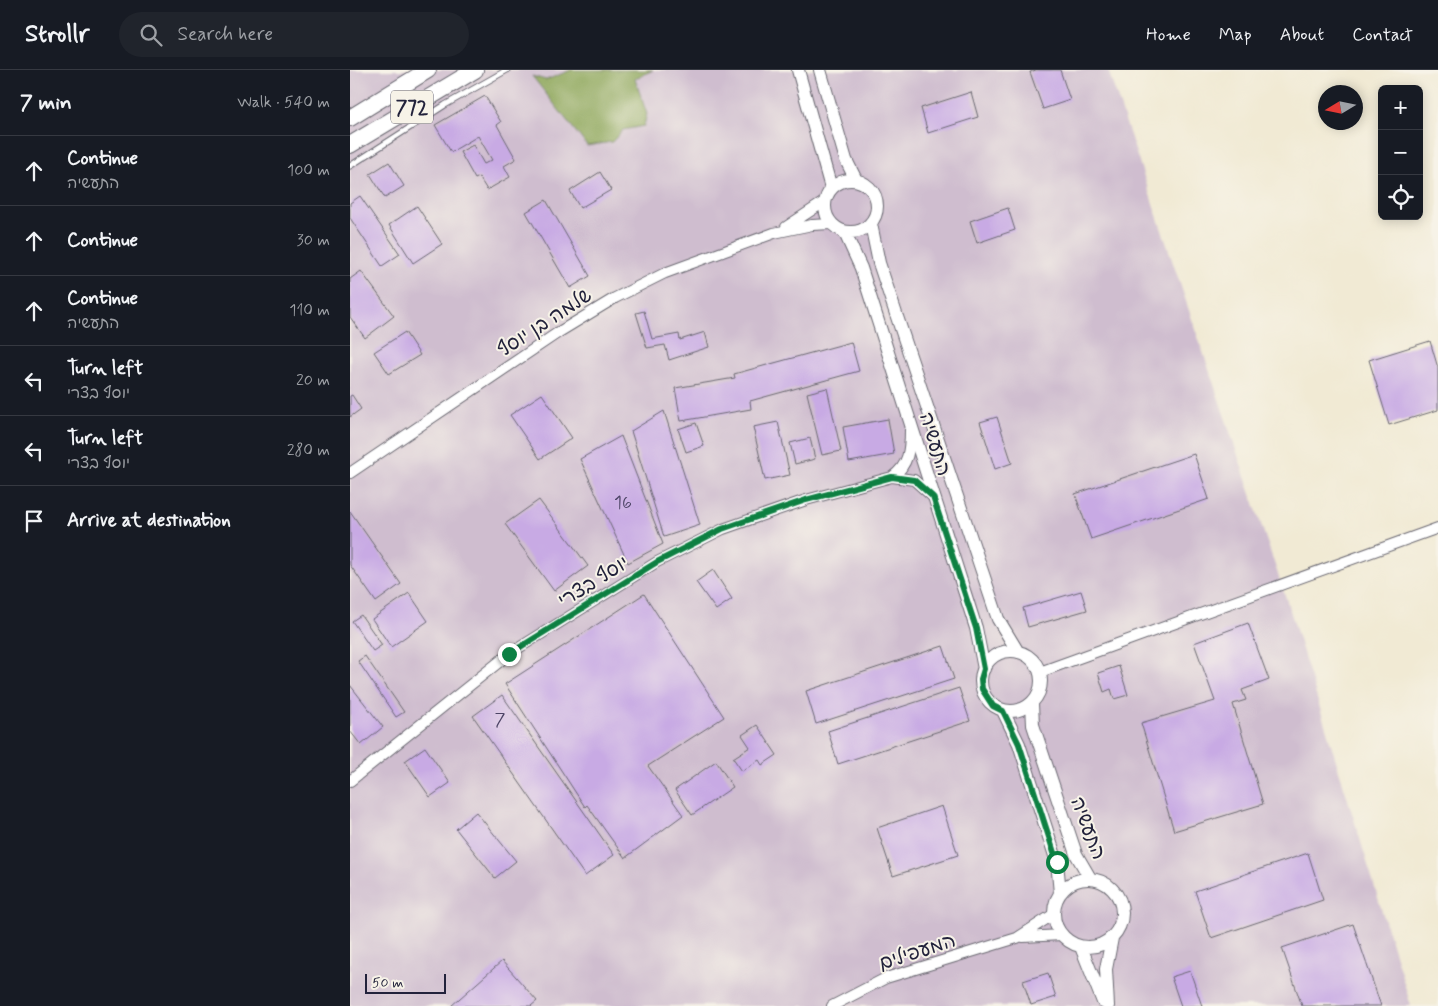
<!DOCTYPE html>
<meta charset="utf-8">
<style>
:root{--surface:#171b24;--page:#20242c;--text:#f1f3f6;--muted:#9ea1a6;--line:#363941}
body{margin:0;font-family:Mynerve,"Playpen Sans Hebrew",sans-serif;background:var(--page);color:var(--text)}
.controls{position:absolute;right:15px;top:15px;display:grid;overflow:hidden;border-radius:8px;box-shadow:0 2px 12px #0003}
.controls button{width:45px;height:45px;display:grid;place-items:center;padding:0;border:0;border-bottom:1px solid var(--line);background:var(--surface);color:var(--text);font:25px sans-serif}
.compass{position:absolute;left:968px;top:15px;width:45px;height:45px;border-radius:50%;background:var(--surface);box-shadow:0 2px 12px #0003;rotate:260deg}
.scale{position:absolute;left:15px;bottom:12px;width:81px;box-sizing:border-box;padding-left:5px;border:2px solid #22223b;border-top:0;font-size:14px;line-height:18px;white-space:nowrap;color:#22223b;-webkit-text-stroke:4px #f7f3e8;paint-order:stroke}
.stop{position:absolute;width:15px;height:15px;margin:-11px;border:4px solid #0b8043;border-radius:50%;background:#fff}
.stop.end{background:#0b8043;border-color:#fff;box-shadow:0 1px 5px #0008}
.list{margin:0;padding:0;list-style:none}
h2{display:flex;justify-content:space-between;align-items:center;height:65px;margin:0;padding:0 20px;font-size:21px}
h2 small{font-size:16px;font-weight:400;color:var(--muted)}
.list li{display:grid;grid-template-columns:32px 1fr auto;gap:15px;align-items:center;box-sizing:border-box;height:70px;padding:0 20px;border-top:1px solid var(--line)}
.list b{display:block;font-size:19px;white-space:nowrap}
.list p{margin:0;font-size:16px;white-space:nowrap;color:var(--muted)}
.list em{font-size:16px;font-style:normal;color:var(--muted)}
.icon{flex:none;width:28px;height:28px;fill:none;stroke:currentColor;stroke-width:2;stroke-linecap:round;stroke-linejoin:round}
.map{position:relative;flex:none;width:1088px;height:936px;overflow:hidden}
header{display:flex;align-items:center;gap:30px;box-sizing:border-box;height:70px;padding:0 25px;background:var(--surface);border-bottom:1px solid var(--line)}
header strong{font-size:24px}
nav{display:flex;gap:28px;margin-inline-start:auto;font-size:18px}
.search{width:350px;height:45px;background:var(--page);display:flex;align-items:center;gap:12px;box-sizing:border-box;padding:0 18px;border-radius:28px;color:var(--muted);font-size:19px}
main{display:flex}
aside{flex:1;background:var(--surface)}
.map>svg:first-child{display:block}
</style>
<header>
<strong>Strollr</strong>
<div class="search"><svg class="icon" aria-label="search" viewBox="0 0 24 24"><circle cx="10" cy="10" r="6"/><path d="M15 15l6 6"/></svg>Search here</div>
<nav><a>Home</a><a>Map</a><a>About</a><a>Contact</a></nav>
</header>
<main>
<aside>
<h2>7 min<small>Walk · 540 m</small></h2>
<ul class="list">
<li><svg class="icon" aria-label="ahead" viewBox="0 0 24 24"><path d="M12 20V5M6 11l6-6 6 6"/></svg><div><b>Continue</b><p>התעשיה</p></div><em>100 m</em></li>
<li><svg class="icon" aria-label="ahead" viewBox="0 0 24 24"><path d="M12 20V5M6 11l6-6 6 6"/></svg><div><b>Continue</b></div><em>30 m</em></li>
<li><svg class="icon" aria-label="ahead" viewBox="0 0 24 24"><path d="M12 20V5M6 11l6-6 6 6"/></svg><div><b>Continue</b><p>התעשיה</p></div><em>110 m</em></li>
<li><svg class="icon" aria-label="left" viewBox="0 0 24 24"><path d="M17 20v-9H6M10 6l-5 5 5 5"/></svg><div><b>Turn left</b><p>יוסף בצרי</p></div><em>20 m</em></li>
<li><svg class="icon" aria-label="left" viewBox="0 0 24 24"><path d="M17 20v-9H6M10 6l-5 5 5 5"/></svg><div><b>Turn left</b><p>יוסף בצרי</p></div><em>280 m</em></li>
<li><svg class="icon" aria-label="arrive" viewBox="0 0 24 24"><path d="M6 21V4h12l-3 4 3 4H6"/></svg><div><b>Arrive at destination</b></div></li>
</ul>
</aside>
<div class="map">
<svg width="1088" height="936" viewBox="0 0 1088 936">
<rect width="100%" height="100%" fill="#f7f3e8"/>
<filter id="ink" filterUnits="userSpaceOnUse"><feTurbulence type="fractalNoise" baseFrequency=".02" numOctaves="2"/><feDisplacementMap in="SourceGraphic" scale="10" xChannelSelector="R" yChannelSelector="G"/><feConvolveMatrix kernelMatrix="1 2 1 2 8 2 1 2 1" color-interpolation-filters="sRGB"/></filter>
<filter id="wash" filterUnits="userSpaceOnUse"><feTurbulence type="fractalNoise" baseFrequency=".0096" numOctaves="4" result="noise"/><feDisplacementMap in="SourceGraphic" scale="20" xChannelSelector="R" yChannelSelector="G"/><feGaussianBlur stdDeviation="1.12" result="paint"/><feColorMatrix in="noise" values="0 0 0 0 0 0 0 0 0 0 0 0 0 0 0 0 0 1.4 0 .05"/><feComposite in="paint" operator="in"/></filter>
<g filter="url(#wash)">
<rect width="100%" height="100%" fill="#f1ead4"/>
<path fill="#cfbdcf" d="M 0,0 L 758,0 L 940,540 L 1061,936 L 0,936 Z"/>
<path fill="#8aa456" stroke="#566348" d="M 221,0 L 303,0 L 285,9 L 297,44 L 294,56 L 273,60 L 262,72 L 237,76 L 182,6 L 196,10 Z"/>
<g id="blocks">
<path fill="#c8aae4" d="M 686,0 L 710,0 L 720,30 L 693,39 L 680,2 Z
M 621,22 L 628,47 L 578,63 L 571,38 Z
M 135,26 L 151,52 L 147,55 L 166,89 L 154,96 L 160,107 L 137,120 L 129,107 L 125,109 L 110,82 L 123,75 L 134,94 L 142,90 L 128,66 L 101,82 L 85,55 Z
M 39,92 L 54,116 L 35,128 L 20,104 Z
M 250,102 L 261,120 L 230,138 L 220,121 Z
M 10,126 L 50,184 L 32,196 L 0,148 L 0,133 Z
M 196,130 L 240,206 L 220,218 L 176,142 Z
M 67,136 L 92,174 L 63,193 L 39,155 Z
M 658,138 L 665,160 L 627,173 L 620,151 Z
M 11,201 L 44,246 L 15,268 L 0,247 L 0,209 Z
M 294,241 L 302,269 L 329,264 L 330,270 L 355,262 L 359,277 L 319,290 L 315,275 L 297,278 L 286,243 Z
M 55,262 L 70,285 L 39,304 L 24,282 Z
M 1080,271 L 1088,298 L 1088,340 L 1039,355 L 1019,290 Z
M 501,272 L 509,301 L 400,331 L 401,339 L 331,351 L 325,318 L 385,308 L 384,304 Z
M 477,318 L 491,381 L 472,385 L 457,323 Z
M 192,324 L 222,368 L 190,389 L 160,345 Z
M 2,325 L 11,339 L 0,347 L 0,326 Z
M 314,341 L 350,455 L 314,467 L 281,361 Z
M 647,347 L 662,393 L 645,399 L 630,352 Z
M 538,349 L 544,384 L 499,392 L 493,357 Z
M 428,352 L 440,405 L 415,410 L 403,357 Z
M 346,353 L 354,376 L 336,382 L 328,359 Z
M 271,366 L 313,474 L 278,493 L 230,389 Z
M 460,368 L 465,389 L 445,394 L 440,373 Z
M 844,384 L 859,429 L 741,469 L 725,424 Z
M 189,430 L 238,496 L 204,521 L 155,454 Z
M 0,441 L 51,514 L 26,532 L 0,495 Z
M 363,500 L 382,529 L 366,540 L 346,512 Z
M 731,521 L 737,540 L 678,557 L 673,538 Z
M 59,523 L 78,551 L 41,577 L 22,549 Z
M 294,524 L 374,647 L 298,696 L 333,745 L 275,788 L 237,735 L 235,737 L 155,614 Z
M 11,545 L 32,575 L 23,581 L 2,551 Z
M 898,553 L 919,610 L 892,620 L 896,630 L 883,634 L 913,734 L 824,761 L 791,653 L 865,631 L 844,573 Z
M 593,576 L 604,609 L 466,654 L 456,621 Z
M 15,586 L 54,642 L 46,647 L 8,591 Z
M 769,596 L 778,625 L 764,629 L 761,619 L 754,622 L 748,603 Z
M 0,615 L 33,657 L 11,675 L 0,661 Z
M 609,618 L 620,651 L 488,694 L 478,661 Z
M 152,625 L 264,785 L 235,806 L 123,646 Z
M 407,655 L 427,685 L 412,695 L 409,690 L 392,701 L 383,688 L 400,677 L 392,665 Z
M 75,677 L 100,713 L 80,727 L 55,691 Z
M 366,691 L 383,717 L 342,745 L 325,720 Z
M 592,736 L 608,785 L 543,806 L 527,758 Z
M 126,742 L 166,791 L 145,808 L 106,759 Z
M 958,783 L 973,830 L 861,868 L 845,821 Z
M 1003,854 L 1031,936 L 952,936 L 932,878 Z
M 152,891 L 187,931 L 181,936 L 101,936 Z
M 840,901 L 852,936 L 831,936 L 821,907 Z
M 698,903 L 706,927 L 681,935 L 673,911 Z"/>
</g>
</g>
<g filter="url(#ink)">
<use href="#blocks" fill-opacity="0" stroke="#6a6871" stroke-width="1"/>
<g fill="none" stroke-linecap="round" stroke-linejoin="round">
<g stroke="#6a6871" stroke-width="7">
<path id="service" d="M 0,96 L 95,35 L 157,0"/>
</g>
<g stroke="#6a6871" stroke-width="12">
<path id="minor" d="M 436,157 L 474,132
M 0,403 L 209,262 L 265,228 L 315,203 L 424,163 L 462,155 L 481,154
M 542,407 C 559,395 560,379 560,360
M 690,602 L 1088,458
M 0,711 L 159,584 L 307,492 L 373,459 L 456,430 L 542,407 L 564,410 L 583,427
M 673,867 L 712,865
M 482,936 L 536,908 L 667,868 L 704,844"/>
</g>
<g stroke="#6a6871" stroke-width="14">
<path id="tertiary" d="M 448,0 L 481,118
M 470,0 L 496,90 L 506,110
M475 136a26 26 0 1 1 52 0a26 26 0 1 1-52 0Z
M 521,154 L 529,193 L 648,549 L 668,582
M 495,163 L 511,198 L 626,558 L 634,599
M631 611a30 30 0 1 1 60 0a30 30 0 1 1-60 0Z
M 682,634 L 683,655 L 726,784 L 740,808
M 653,641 L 669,674 L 707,792 L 710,823
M704 843a34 34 0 1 1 68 0a34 34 0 1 1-68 0Z
M 731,877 L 753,932
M 758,936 L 756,899 L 762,868"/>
</g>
<g stroke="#6a6871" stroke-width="18">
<path id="primary" d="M 0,48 L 78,0
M 0,75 L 125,0"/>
</g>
<use href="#service" stroke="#fff" stroke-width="5"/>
<use href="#minor" stroke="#fff" stroke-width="10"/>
<use href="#tertiary" stroke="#fff" stroke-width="12"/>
<use href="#primary" stroke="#fff" stroke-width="16"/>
</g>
</g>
<g fill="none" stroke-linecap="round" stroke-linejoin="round" filter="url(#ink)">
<path stroke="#0b8043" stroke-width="6" d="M 159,584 L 307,492 L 372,459 L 456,430 L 542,407 L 564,410 L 583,427 L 626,558 L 634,599 L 631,609 L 632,619 L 643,636 L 653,641 L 669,674 L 707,792"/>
</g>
<g text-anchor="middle" stroke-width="4" stroke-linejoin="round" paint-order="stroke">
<g font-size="18" fill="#4c4465">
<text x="273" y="438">16</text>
<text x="150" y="655">7</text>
</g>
<rect fill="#f7f3e8" stroke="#62616f" stroke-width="1" x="41" y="20.5" width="42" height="33" rx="4"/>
<g font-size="19" font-weight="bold" fill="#22223b">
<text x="62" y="44">772</text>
</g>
<g font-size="20" fill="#22223b" stroke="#f7f3e8">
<text transform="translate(194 252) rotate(-33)" y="7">שלמה בן יוסף</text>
<text transform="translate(586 374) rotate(73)" y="7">התעשיה</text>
<text transform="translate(243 511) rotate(-32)" y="7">יוסף בצרי</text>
<text transform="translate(739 758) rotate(69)" y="7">התעשיה</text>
<text transform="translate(567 881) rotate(-18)" y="7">המעפילים</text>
</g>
</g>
</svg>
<div class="controls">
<button>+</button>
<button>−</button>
<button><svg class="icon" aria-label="locate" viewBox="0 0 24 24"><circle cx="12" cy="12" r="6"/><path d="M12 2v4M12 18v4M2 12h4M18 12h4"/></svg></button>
</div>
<svg class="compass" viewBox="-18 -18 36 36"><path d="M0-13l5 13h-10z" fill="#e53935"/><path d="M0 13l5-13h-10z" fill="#9ea1a6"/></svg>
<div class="scale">50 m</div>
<div class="stop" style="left:707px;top:792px"></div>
<div class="stop end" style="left:159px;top:584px"></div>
</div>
</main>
